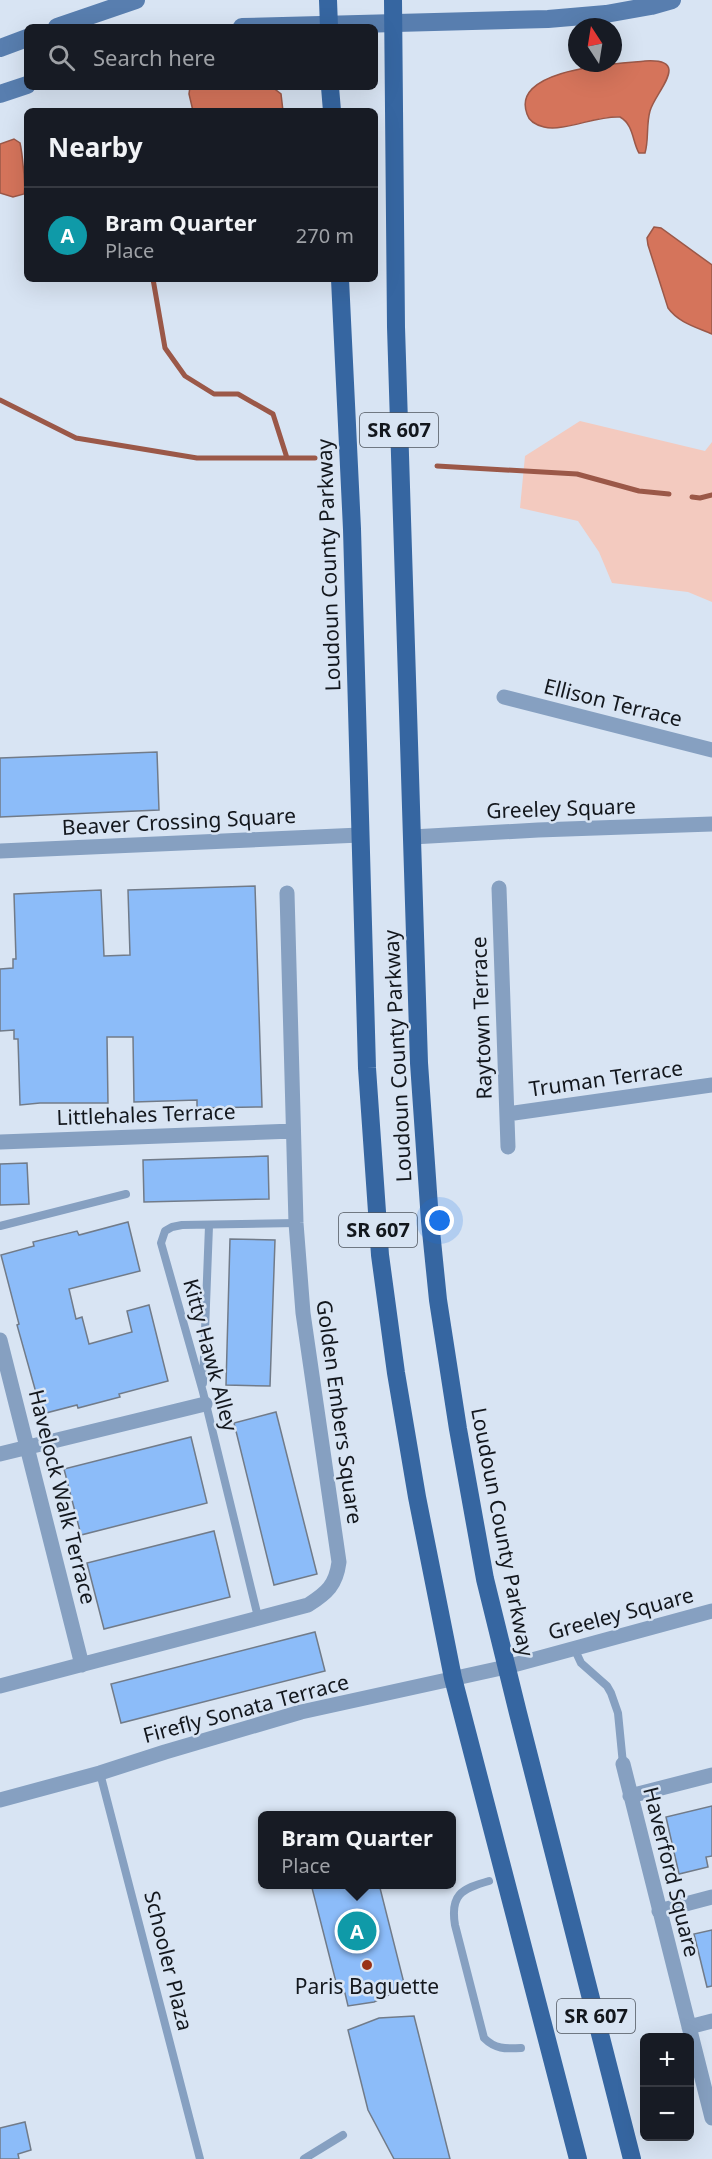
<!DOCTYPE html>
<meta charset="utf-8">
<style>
:root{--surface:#171b24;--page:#20242c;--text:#f1f3f6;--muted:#9ea1a6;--line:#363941;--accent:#0b8043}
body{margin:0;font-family:"Noto Sans",sans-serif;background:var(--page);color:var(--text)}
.controls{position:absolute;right:18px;bottom:18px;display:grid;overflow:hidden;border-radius:9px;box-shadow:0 6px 24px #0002}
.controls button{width:54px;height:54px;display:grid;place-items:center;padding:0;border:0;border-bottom:2px solid var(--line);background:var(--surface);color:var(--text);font:30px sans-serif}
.compass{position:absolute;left:568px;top:18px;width:54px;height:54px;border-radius:50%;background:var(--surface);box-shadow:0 6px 24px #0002;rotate:348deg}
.you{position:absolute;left:440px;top:1221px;width:21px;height:21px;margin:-15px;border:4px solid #fff;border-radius:50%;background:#1a73e8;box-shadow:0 0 0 9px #1a73e833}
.badge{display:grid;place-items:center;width:39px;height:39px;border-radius:50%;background:var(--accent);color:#fff;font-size:20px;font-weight:700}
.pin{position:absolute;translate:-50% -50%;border:3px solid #fff;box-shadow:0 2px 6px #0006}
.popup{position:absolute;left:258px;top:1811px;width:198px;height:78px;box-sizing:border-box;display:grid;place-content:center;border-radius:9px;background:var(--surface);filter:drop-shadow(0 2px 4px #0005);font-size:20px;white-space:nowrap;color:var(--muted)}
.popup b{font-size:22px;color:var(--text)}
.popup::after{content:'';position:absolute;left:50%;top:100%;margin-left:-12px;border:12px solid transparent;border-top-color:var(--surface)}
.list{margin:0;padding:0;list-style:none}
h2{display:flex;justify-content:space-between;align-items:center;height:78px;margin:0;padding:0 24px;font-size:26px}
h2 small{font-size:20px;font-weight:400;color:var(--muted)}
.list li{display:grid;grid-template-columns:39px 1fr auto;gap:18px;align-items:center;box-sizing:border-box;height:96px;padding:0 24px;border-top:2px solid var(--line)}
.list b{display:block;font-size:22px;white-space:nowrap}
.list p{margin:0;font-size:20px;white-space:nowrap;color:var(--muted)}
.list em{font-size:20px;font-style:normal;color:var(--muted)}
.icon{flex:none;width:33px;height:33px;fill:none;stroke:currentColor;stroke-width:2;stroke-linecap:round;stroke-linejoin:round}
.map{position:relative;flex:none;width:712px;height:2159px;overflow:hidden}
.search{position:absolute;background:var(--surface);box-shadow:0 6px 24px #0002;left:24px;top:24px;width:354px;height:66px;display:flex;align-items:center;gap:15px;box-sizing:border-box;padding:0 21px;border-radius:9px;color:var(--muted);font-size:22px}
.panel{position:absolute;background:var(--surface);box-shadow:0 6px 24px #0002;left:24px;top:108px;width:354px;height:174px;border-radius:9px}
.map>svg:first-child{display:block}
</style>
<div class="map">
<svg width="712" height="2159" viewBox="0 0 712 2159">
<rect width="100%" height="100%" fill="#d8e4f3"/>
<path fill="#f3cabf" d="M 580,421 L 705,451 L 712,442 L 712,602 L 688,592 L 612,583 L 599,552 L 578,521 L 520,508 L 525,456 Z"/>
<path fill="#d5745b" stroke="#9b5848" stroke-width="1.5" d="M 645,61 C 693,58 655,92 650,111 C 646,125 649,140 645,153 L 639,153 C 632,141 634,125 620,117 C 598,115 564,132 544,127 C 536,125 529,121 527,114 C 510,68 617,64 645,61 Z
M 190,87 L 272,87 L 281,94 L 283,111 L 193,111 L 189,94 Z
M 14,139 L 20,143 C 22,151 26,188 24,194 L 13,197 L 0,193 L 0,144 Z
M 654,227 L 661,228 L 712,265 L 712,334 C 696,327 679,323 668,308 L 648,245 L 647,238 Z"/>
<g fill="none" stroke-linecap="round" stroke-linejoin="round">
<path stroke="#9b5848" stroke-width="5" d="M 153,279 L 165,348 L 185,376 L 214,394 L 238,394 L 273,414 L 287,458
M 0,400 L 76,438 L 197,458 L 315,458
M 437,466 L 577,474 L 639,491 L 669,494
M 692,497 L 700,498 L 712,495"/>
</g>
<path fill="#8cbcf9" stroke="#717b89" stroke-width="1.5" d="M 157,752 L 159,810 L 0,817 L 0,758 Z
M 255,886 L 262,1107 L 197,1108 L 197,1100 L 134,1102 L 133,1037 L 107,1037 L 108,1103 L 40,1103 L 20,1105 L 18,1039 L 14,1039 L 14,1030 L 0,1031 L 0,969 L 13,968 L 13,959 L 16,959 L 14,894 L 101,890 L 104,956 L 130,955 L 128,890 Z
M 268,1156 L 269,1199 L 144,1202 L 143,1160 Z
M 27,1163 L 29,1204 L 0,1205 L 0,1164 Z
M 128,1222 L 140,1271 L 69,1289 L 76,1319 L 82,1317 L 89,1344 L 132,1332 L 127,1311 L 149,1305 L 168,1381 L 119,1394 L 120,1397 L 78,1408 L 77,1405 L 42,1414 L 17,1325 L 19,1324 L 1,1255 L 34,1246 L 33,1242 L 77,1231 L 79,1235 Z
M 230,1239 L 275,1240 L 270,1386 L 226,1385 Z
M 276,1412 L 317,1574 L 274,1585 L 234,1423 Z
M 191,1437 L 207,1503 L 81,1535 L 64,1469 Z
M 214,1531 L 230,1597 L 104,1629 L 87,1563 Z
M 315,1632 L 325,1671 L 121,1723 L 111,1684 Z
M 712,1806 L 712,1856 L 706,1857 L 708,1867 L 679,1874 L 666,1817 Z
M 311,1884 L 379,1884 L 405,1987 L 374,2002 L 348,2006 L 345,1993 L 339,1994 Z
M 712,1930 L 712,1986 L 707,1987 L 694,1934 Z
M 414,2016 L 450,2159 L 394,2159 L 368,2110 L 348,2030 L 379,2018 Z
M 25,2122 L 31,2150 L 18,2154 L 19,2159 L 0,2159 L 0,2128 Z"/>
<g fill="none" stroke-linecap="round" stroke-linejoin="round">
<path stroke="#86a0c1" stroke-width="8" d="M 0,1226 L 126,1194
M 203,1383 L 209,1226
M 258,1617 L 203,1392 L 161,1243 L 165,1231 L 172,1227 L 182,1225 L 296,1223
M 574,1648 L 581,1663 L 607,1686 L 611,1693 L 618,1713 L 623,1764
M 100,1773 L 200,2159
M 489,1881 C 461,1889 450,1895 455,1925 L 484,2038 C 495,2049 505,2049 521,2048
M 304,2159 L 343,2135"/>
<path stroke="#86a0c1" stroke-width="15" d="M 504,697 L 712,750
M 412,837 L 538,830 L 712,824
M 0,851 L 360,835
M 499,888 L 508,1147
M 507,1114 L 712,1085
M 0,1142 L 293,1131
M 0,1340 L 82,1665
M 0,1454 L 205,1404
M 0,1686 L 308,1605 C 327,1593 336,1585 339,1562 L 303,1313 L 296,1223 L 287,893
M 623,1764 L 712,2118
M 630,1796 L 712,1775
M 0,1800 L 100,1773 L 165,1752 L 301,1712 L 506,1667 L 712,1611
M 659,1911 L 712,1897
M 689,2027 L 712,2021"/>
<path stroke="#587eaf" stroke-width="18" d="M 57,27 L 136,0
M 242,27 L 548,19 L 606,14 L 651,6 L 672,0
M 0,48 L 27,38
M 0,94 L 27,85"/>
<path stroke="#3666a1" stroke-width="18" d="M 328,0 L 329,27
M 393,0 L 396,327 L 419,1063 L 430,1221 L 438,1300 L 458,1429 L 485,1579 L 518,1713 L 632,2159
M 330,87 L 332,111
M 340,279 L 352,529 L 367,1068 L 380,1255 L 396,1373 L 417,1497 L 453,1678 L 578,2159"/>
</g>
<circle fill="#993116" stroke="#d8e4f3" stroke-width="2" cx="367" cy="1965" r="6"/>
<g text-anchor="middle" stroke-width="5" stroke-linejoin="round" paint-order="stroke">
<g fill="#d8e4f3" stroke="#4e545d" stroke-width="1.5">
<rect x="360" y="413" width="78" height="34" rx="4.5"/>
<rect x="339" y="1213" width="78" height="34" rx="4.5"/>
<rect x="557" y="1999" width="78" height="34" rx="4.5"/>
</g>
<g font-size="20" font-weight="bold" fill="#13171d">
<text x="399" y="437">SR 607</text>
<text x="378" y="1237">SR 607</text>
<text x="596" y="2023">SR 607</text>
</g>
<g font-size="21" fill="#13171d" stroke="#d8e4f3">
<text transform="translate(329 565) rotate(-92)" y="7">Loudoun County Parkway</text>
<text transform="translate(613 703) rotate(14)" y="7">Ellison Terrace</text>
<text transform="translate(561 809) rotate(-2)" y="7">Greeley Square</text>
<text transform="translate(179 822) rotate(-3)" y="7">Beaver Crossing Square</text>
<text transform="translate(482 1018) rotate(-92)" y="7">Raytown Terrace</text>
<text transform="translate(398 1056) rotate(-93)" y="7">Loudoun County Parkway</text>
<text transform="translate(606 1079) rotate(-8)" y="7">Truman Terrace</text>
<text transform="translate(146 1115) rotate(-2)" y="7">Littlehales Terrace</text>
<text transform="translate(210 1355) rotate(75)" y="7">Kitty Hawk Alley</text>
<text transform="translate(339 1412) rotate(82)" y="7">Golden Embers Square</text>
<text transform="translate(62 1497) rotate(76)" y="7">Havelock Walk Terrace</text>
<text transform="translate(502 1532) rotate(79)" y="7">Loudoun County Parkway</text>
<text transform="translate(621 1614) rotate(-15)" y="7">Greeley Square</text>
<text transform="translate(246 1709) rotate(-15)" y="7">Firefly Sonata Terrace</text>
<text transform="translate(671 1872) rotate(76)" y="7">Haverford Square</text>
<text transform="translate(168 1961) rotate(76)" y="7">Schooler Plaza</text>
</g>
<g font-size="21" fill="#13171d" stroke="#d8e4f3">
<text x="367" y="1994">Paris Baguette</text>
</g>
</g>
</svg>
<div class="controls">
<button>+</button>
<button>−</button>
</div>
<svg class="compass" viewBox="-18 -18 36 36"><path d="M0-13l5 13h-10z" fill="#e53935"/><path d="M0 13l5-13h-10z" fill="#9ea1a6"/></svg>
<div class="you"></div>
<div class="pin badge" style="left:357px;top:1931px;background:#0f9aa8">A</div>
<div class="popup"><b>Bram Quarter</b>Place</div>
<div class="search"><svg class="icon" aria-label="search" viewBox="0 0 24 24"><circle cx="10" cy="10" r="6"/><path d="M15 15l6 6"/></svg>Search here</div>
<section class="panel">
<h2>Nearby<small></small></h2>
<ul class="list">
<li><span class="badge" style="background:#0f9aa8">A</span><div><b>Bram Quarter</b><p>Place</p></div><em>270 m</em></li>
</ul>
</section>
</div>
